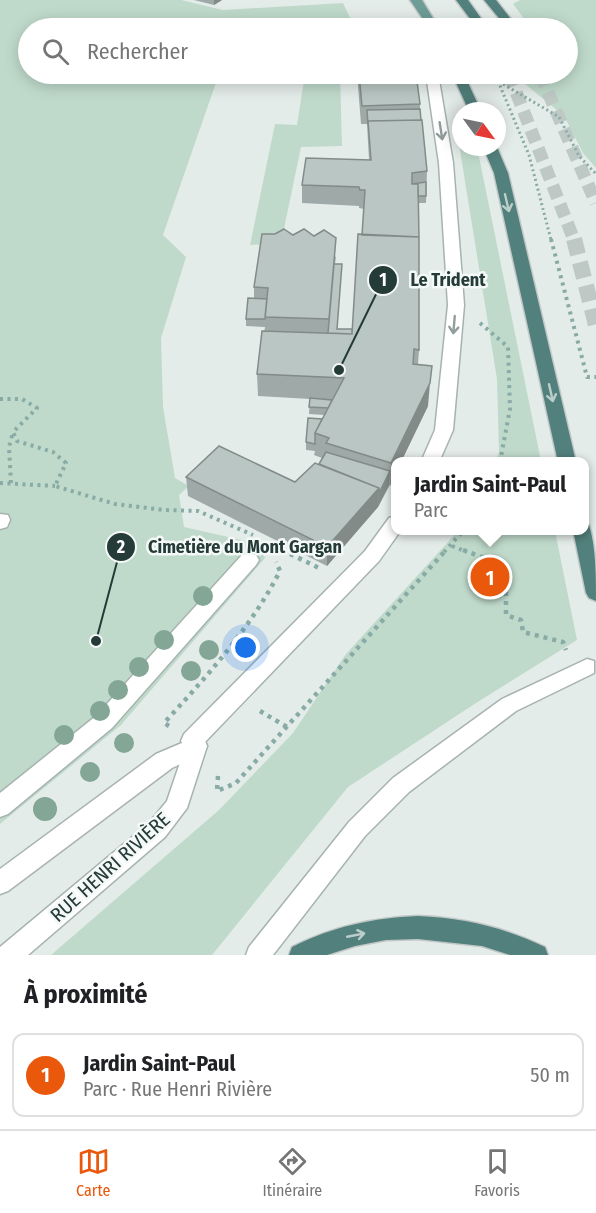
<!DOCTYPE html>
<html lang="fr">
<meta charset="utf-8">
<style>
:root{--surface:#fff;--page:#f2f2f2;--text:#202124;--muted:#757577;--line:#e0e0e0;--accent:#ea580c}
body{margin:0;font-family:"Fira Sans Condensed",sans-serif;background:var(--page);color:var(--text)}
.compass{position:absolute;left:452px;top:102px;width:54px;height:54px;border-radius:50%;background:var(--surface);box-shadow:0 3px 15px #0003;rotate:123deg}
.you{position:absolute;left:246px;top:648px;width:21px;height:21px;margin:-15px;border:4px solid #fff;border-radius:50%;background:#1a73e8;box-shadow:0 0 0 9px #1a73e833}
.badge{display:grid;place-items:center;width:39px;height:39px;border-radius:50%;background:var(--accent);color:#fff;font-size:20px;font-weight:700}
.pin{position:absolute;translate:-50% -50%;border:3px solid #fff;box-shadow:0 2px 6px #0006}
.popup{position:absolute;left:391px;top:457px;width:198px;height:78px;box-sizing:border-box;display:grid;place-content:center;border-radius:12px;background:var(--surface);filter:drop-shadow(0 2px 4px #0005);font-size:20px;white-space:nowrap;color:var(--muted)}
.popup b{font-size:22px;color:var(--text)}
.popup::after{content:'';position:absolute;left:50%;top:100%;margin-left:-12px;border:12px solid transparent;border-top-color:var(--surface)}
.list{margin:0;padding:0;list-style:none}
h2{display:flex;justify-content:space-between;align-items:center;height:78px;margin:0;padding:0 24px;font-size:26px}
h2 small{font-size:20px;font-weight:400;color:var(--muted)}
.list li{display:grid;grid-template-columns:39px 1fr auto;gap:18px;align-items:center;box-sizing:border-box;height:84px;margin:0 12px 12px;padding:0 12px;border:2px solid var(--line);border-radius:12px}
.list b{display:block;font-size:22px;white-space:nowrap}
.list p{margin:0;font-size:20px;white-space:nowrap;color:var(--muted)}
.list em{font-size:20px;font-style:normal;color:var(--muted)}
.icon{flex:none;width:33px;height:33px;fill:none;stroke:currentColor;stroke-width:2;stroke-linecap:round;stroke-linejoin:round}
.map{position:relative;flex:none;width:596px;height:955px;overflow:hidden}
.search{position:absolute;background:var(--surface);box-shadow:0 3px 15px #0003;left:18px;right:18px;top:18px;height:66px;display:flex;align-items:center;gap:15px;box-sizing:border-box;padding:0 21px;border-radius:33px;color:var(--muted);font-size:22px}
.sheet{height:174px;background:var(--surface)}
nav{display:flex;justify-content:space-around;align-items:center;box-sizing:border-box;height:84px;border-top:2px solid var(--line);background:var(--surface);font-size:16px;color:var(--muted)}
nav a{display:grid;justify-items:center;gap:3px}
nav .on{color:var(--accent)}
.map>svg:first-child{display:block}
</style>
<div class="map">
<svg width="596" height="955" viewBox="0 0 596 955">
<rect width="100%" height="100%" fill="#e4ece9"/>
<path fill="#bfdacb" d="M 0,0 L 181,0 L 223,10 L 343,3 L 355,28 L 28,28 L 28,74 L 219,74 L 163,235 L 186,257 L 161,338 L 163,407 L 175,478 L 189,486 L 179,495 L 184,527 L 259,544 L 265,558 L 121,725 L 0,824 Z
M 520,0 L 596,0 L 596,168 L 583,153 L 564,116 L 513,74 L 568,74 L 568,28 L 531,28 L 513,4 Z
M 305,74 L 340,74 L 342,146 L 301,147 L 281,243 L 250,245 L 275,124 L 297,125 Z
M 458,138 L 461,138 L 461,147 L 477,147 L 541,461 L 496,461 L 499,452 L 497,379 Z
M 458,531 L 555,531 L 577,640 L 476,703 L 348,787 L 212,955 L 51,955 L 219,810 L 293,733 L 346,654 Z"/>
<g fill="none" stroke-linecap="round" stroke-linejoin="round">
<path stroke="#bec9c6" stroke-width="13" stroke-dasharray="13 7" stroke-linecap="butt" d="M 509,74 L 574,240
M 540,74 L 596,203"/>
<path stroke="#bec9c6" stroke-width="16" stroke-dasharray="16 8" stroke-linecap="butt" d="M 574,239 L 596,325"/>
<g stroke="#a7b3b0" stroke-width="3">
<path id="service" d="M 0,514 L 8,515 L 10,520 L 7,527 L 0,529 Z
M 249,553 L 256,555 L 259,560 L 256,565 L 112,728 L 8,814 L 0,817 L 0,793 L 96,716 L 242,555 Z
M 196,737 L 204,739 L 207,746 L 204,753 L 172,768 L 8,891 L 0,894 L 0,869 L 156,754 Z"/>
</g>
<g stroke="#a7b3b0" stroke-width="3">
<path id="tertiary" d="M 426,74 L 438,74 L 453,163 L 464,305 L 453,430 L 439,462 L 421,462 L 435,430 L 448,305 L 439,163 Z
M 396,516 L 396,530 L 401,530 L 379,561 L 205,742 L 207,746 L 187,808 L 165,837 L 28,955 L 0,955 L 0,947 L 149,823 L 167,801 L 185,748 L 181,741 L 184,734 L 365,551 L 389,518 Z
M 587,659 L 594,661 L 594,673 L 516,711 L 409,792 L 365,836 L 273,955 L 246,955 L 249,947 L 349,822 L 393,778 L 502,699 Z"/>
</g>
<g stroke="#c2c8c7" stroke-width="3">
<path id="primary" d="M 410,0 L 422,0 L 439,28 L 429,28 Z"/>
</g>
<g stroke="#c2c8c7" stroke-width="3">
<path id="trunk" d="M 456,0 L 468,0 L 488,28 L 477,28 Z
M 484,0 L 496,0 L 518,28 L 507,28 Z
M 435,24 L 441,28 L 428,28 L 430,26 Z
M 452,74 L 464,74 L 481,111 L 469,111 Z
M 483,147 L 497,147 L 508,173 L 576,462 L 558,462 L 494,173 Z
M 584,524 L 589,525 C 596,547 596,577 596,601 L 589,598 L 586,593 L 573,530 L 584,530 Z
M 418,916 C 464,918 503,927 545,947 L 548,955 L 510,955 L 482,946 L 418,939 L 386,940 L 355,946 L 327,955 L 289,955 L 292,947 C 334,926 373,918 418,916 Z"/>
</g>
<path stroke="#88aba6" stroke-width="3" stroke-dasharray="2 3" stroke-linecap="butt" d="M 486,74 L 559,117 L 579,156 L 596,174
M 498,81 L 529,155 L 551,240"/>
<path stroke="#88aba6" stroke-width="4" stroke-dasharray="3 4.5" stroke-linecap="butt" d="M 551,239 L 587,377 L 596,377
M 480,323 L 508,347 L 510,409 L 500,462
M 0,399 L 22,399 L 37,408 L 13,432 L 17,441 L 53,452 L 66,463 L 55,486 L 115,504 L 164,510 L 198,511 L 253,535
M 0,483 L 55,486
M 11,483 L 9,447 L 13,432
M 271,545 L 285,552
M 452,546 L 467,552
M 444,552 L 464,530"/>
<path stroke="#88aba6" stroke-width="4.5" stroke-dasharray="4 5" stroke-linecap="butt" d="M 282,550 L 321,569
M 463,550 L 506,566 L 506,615 L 521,620 L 523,632 L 563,642 L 566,650
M 260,711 L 287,727
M 169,726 L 164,723 C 208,675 250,629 280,571 L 276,562
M 218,776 L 217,791 L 236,783 L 446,550"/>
<use href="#service" fill="#fff" fill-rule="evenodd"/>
<use href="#tertiary" fill="#fff" fill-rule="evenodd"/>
<use href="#primary" fill="#6e9c97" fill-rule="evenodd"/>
<use href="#trunk" fill="#52807c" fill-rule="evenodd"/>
</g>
<g fill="#83a696">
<circle cx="203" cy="596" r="10"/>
<circle cx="164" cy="640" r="10"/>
<circle cx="209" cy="650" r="10"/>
<circle cx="139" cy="667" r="10"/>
<circle cx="191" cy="671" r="10"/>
<circle cx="118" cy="690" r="10"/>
<circle cx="100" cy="711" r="10"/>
<circle cx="64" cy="735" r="10"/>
<circle cx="124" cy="743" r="10"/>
<circle cx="90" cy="772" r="10"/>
<circle cx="45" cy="809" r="12"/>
</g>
<path fill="#9faaa8" d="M 194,0 L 222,0 L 214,5 Z
M 357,74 L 416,74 L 420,104 L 420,109 L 427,171 L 426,203 L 418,203 L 419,350 L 418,364 L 428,406 L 401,462 L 396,462 L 396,474 L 378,507 L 327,566 L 188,496 L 186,477 L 295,482 L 319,464 L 322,458 L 314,455 L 315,451 L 306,450 L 306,442 L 324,415 L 309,414 L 310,399 L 258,396 L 257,374 L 265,327 L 246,326 L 246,319 L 254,299 L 254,287 L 293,235 L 336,257 L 335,264 L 337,329 L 352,329 L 362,235 L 364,209 L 359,208 L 359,206 L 302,203 L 302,185 L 369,160 L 367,124 L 361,124 Z"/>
<path fill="#828b88" d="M 214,0 L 222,0 L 214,5 Z
M 430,383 L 428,406 L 401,462 L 396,462 L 396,474 L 390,486 L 391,463 Z
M 390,471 L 389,485 L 378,507 L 379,493 Z
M 379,488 L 378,507 L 327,566 L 327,547 Z"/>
<path fill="#b9c6c3" stroke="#828b88" stroke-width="1.5" d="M 359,74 L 416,74 L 420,104 L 362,106 Z
M 420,109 L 421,120 L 368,121 L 368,125 L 367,110 Z
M 422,120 L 427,171 L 412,173 L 412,184 L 418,184 L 419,237 L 362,235 L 365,190 L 360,190 L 359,187 L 302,185 L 306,158 L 371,160 L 368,121 Z
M 426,182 L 426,196 L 418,196 L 418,184 L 412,184 Z
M 284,229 L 293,235 L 304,229 L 314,236 L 324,230 L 336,238 L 329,319 L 265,317 L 268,288 L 254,287 L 262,234 L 275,234 Z
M 358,234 L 419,237 L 419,350 L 414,349 L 413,364 L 432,366 L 430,383 L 391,463 L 326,443 L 329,438 L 315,433 L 344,378 L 257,374 L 262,331 L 352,334 Z
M 334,264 L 342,264 L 337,329 L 352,329 L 352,334 L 328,333 Z
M 248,298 L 267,299 L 265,319 L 246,319 Z
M 310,398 L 332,400 L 328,408 L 309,407 Z
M 308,418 L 322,419 L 315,433 L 315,444 L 306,442 Z
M 219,446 L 295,482 L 315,463 L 379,488 L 327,547 L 186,477 Z
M 326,452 L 390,471 L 379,493 L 379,488 L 319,464 Z"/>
<defs><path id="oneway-shaft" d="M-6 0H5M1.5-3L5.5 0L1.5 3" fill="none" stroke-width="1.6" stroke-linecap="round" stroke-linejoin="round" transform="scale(1.5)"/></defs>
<g stroke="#929d9c">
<use href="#oneway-shaft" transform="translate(441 131) rotate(81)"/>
<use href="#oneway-shaft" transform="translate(454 325) rotate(95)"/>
</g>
<g stroke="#bbcecc">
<use href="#oneway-shaft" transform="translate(507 203) rotate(77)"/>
<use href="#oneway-shaft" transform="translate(551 393) rotate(77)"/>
<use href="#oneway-shaft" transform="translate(356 935) rotate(-11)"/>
</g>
<g text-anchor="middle" stroke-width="5" stroke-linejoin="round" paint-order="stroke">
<g font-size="20" fill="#253b38" stroke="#f4f8f7">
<text transform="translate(110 867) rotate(-42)" y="7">RUE HENRI RIVIÈRE</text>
</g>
</g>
<path fill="none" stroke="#253b38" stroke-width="2" d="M339 370L383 280M96 641L121 547"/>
<g fill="#253b38" stroke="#f4f8f7" stroke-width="2">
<circle cx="339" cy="370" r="6"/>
<circle cx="96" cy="641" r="6"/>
<circle cx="383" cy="280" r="15"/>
<circle cx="121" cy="547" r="15"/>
</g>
<g font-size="18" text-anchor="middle" font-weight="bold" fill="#fff">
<text x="383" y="286">1</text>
<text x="121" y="553">2</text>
</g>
<g font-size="18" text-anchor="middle" font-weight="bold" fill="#253b38" stroke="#f4f8f7" stroke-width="5" stroke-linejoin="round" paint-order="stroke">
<text x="448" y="286">Le Trident</text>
<text x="245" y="553">Cimetière du Mont Gargan</text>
</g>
</svg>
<svg class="compass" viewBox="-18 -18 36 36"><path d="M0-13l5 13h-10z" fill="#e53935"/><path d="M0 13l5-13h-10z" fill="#757577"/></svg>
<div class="you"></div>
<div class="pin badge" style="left:490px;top:577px">1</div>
<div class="popup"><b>Jardin Saint-Paul</b>Parc</div>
<div class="search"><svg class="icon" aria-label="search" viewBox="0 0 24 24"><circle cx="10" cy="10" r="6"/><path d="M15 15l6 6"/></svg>Rechercher</div>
</div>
<section class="sheet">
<h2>À proximité<small></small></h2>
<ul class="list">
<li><span class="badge">1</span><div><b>Jardin Saint-Paul</b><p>Parc · Rue Henri Rivière</p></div><em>50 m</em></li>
</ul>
</section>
<nav>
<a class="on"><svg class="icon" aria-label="map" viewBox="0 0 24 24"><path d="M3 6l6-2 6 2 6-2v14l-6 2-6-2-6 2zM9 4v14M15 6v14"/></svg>Carte</a>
<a><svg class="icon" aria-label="directions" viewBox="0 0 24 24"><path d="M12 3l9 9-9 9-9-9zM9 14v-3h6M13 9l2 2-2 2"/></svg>Itinéraire</a>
<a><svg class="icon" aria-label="saved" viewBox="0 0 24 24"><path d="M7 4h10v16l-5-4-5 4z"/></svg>Favoris</a>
</nav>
